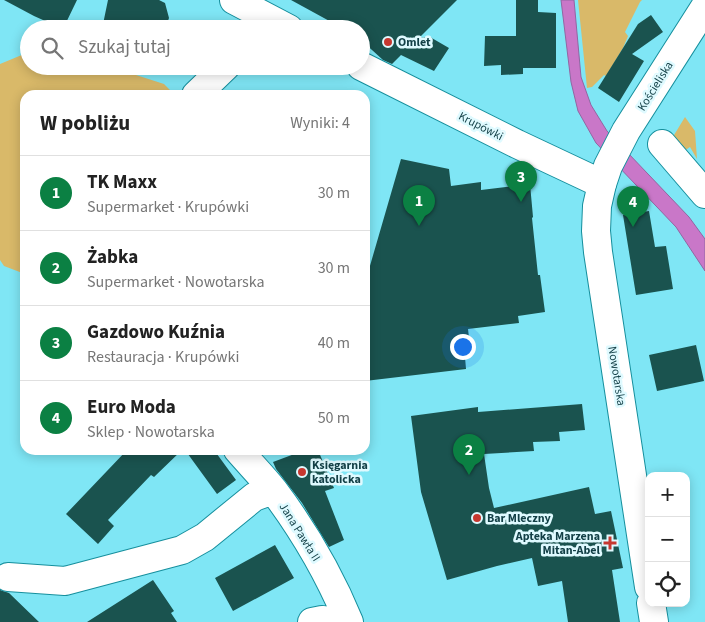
<!DOCTYPE html>
<html lang="pl">
<meta charset="utf-8">
<style>
:root{--surface:#fff;--page:#f2f2f2;--text:#222;--muted:#767676;--line:#e0e0e0;--accent:#0b8043}
body{margin:0;font-family:"Source Sans 3",sans-serif;background:var(--page);color:var(--text)}
.controls{position:absolute;right:15px;bottom:15px;display:grid;overflow:hidden;border-radius:10px;box-shadow:0 2px 12px #0003}
.controls button{width:45px;height:45px;display:grid;place-items:center;padding:0;border:0;border-bottom:1px solid var(--line);background:var(--surface);color:var(--text);font:25px sans-serif}
.you{position:absolute;left:462px;top:346px;width:18px;height:18px;margin:-12px;border:4px solid #fff;border-radius:50%;background:#1a73e8;box-shadow:0 0 0 8px #1a73e833}
.badge{display:grid;place-items:center;width:32px;height:32px;border-radius:50%;background:var(--accent);color:#fff;font-size:16px;font-weight:700}
.pin{position:absolute;translate:-50% -41px;filter:drop-shadow(0 1px 2px #0008)}
.pin::after{content:'';position:absolute;top:26px;width:18px;height:15px;background:inherit;clip-path:polygon(0 0,100% 0,50% 100%)}
.list{margin:0;padding:0;list-style:none}
h2{display:flex;justify-content:space-between;align-items:center;height:65px;margin:0;padding:0 20px;font-size:21px}
h2 small{font-size:16px;font-weight:400;color:var(--muted)}
.list li{display:grid;grid-template-columns:32px 1fr auto;gap:15px;align-items:center;box-sizing:border-box;height:75px;padding:0 20px;border-top:1px solid var(--line)}
.list b{display:block;font-size:19px;white-space:nowrap}
.list p{margin:0;font-size:16px;white-space:nowrap;color:var(--muted)}
.list em{font-size:16px;font-style:normal;color:var(--muted)}
.icon{flex:none;width:28px;height:28px;fill:none;stroke:currentColor;stroke-width:2;stroke-linecap:round;stroke-linejoin:round}
.map{position:relative;flex:none;width:705px;height:622px;overflow:hidden}
.search{position:absolute;background:var(--surface);box-shadow:0 2px 12px #0003;left:20px;top:20px;width:350px;height:55px;display:flex;align-items:center;gap:12px;box-sizing:border-box;padding:0 18px;border-radius:28px;color:var(--muted);font-size:19px}
.panel{position:absolute;background:var(--surface);box-shadow:0 2px 12px #0003;left:20px;top:90px;width:350px;height:365px;border-radius:15px}
.map>svg:first-child{display:block}
</style>
<div class="map">
<svg width="705" height="622" viewBox="0 0 705 622">
<rect width="100%" height="100%" fill="#7fe6f5"/>
<path fill="#d9b969" d="M 578,0 L 642,0 L 640,2 L 625,32 L 628,36 L 623,48 L 606,76 L 604,75 L 592,87 L 587,88 Z
M 29,52 L 29,66 L 108,66 L 164,84 L 175,95 L 25,95 L 25,274 L 4,266 L 0,260 L 0,64 Z
M 685,117 L 695,131 L 697,159 L 690,147 L 681,153 L 671,140 Z"/>
<path fill="#c977c8" stroke="#9266a1" d="M 561,0 L 574,0 L 581,77 L 591,105 L 607,131 L 689,217 L 705,239 L 705,271 L 676,227 L 596,143 L 578,111 L 571,82 Z"/>
<path fill="#1a534f" d="M 4,0 L 77,0 L 63,29 L 34,16 Z
M 108,0 L 159,0 L 165,3 L 169,18 L 165,29 L 102,29 Z
M 291,0 L 457,0 L 419,38 L 430,37 L 449,48 L 434,71 L 401,55 L 392,64 L 383,60 L 361,40 L 361,29 L 344,29 Z
M 516,0 L 538,0 L 538,12 L 556,13 L 556,68 L 523,68 L 523,74 L 501,75 L 501,65 L 484,66 L 485,36 L 516,36 Z
M 651,15 L 663,32 L 632,54 L 644,61 L 619,102 L 598,88 L 638,24 Z
M 401,159 L 449,169 L 451,186 L 481,182 L 481,190 L 530,184 L 533,217 L 532,218 L 538,275 L 540,275 L 545,312 L 518,316 L 519,323 L 468,329 L 471,355 L 465,357 L 466,369 L 365,381 L 365,283 Z
M 649,211 L 655,247 L 666,246 L 673,289 L 636,295 L 623,215 Z
M 696,345 L 704,381 L 657,391 L 649,355 Z
M 582,404 L 585,430 L 559,432 L 560,441 L 533,442 L 534,451 L 484,454 L 489,488 L 494,508 L 589,487 L 595,514 L 611,511 L 623,568 L 612,570 L 620,622 L 568,622 L 562,581 L 538,586 L 532,558 L 497,566 L 447,580 L 421,492 L 411,416 L 478,407 L 478,412 Z
M 127,450 L 182,450 L 154,477 L 151,475 L 108,520 L 114,526 L 98,544 L 66,514 Z
M 185,450 L 214,450 L 236,480 L 217,494 Z
M 305,450 L 318,450 L 334,488 L 325,491 L 344,540 L 329,547 L 302,503 L 276,469 L 273,462 Z
M 275,545 L 294,578 L 233,611 L 215,578 Z
M 153,580 L 174,611 L 171,613 L 177,622 L 87,622 Z
M 0,590 L 9,593 L 39,622 L 0,622 Z"/>
<g fill="none" stroke-linecap="round" stroke-linejoin="round">
<g stroke="#168f9d" stroke-width="30">
<path id="minor" d="M 234,0 L 289,29
M 361,66 L 517,144 L 602,184
M 196,95 L 226,66
M 662,144 L 705,194
M 238,450 C 250,464 263,477 274,491 C 304,531 330,576 349,622
M 8,577 L 65,581 L 182,550 L 205,537 L 254,497 L 273,490
M 312,622 L 322,620 L 337,622"/>
</g>
<g stroke="#168f9d" stroke-width="30">
<path id="major" d="M 649,587 L 598,252 L 596,231 L 597,206 L 602,184 L 608,166 L 626,131 L 705,7
M 651,603 L 654,622"/>
</g>
<use href="#minor" stroke="#fff" stroke-width="28"/>
<use href="#major" stroke="#fff" stroke-width="28"/>
</g>
<g fill="#c63830" stroke="#dffaff" stroke-width="2">
<circle cx="388" cy="42" r="5"/>
<circle cx="302" cy="472" r="5"/>
<circle cx="477" cy="518" r="5"/>
<path d="M607.5 535.5h5v5h5v5h-5v5h-5v-5h-5v-5h5z"/>
</g>
<g text-anchor="middle" stroke-width="5" stroke-linejoin="round" paint-order="stroke">
<g font-size="12" font-weight="bold" fill="#123f46" stroke="#dffaff" text-anchor="start">
<text x="398" y="46">Omlet</text>
<text x="312" y="469">Księgarnia<tspan x="312" dy="14">katolicka</tspan></text>
<text x="487" y="522">Bar Mleczny</text>
<text x="600" y="540" text-anchor="end">Apteka Marzena<tspan x="600" dy="14">Mitan-Abel</tspan></text>
</g>
<g font-size="12" fill="#123f46" stroke="#dffaff">
<text transform="translate(655 86) rotate(-58)" y="4">Kościeliska</text>
<text transform="translate(481 126) rotate(27)" y="4">Krupówki</text>
<text transform="translate(617 376) rotate(81)" y="4">Nowotarska</text>
<text transform="translate(300 532) rotate(58)" y="4">Jana Pawła II</text>
</g>
</g>
</svg>
<div class="controls">
<button>+</button>
<button>−</button>
<button><svg class="icon" aria-label="locate" viewBox="0 0 24 24"><circle cx="12" cy="12" r="6"/><path d="M12 2v4M12 18v4M2 12h4M18 12h4"/></svg></button>
</div>
<div class="you"></div>
<div class="pin badge" style="left:419px;top:226px">1</div>
<div class="pin badge" style="left:469px;top:475px">2</div>
<div class="pin badge" style="left:521px;top:202px">3</div>
<div class="pin badge" style="left:633px;top:227px">4</div>
<div class="search"><svg class="icon" aria-label="search" viewBox="0 0 24 24"><circle cx="10" cy="10" r="6"/><path d="M15 15l6 6"/></svg>Szukaj tutaj</div>
<section class="panel">
<h2>W pobliżu<small>Wyniki: 4</small></h2>
<ul class="list">
<li><span class="badge">1</span><div><b>TK Maxx</b><p>Supermarket · Krupówki</p></div><em>30 m</em></li>
<li><span class="badge">2</span><div><b>Żabka</b><p>Supermarket · Nowotarska</p></div><em>30 m</em></li>
<li><span class="badge">3</span><div><b>Gazdowo Kuźnia</b><p>Restauracja · Krupówki</p></div><em>40 m</em></li>
<li><span class="badge">4</span><div><b>Euro Moda</b><p>Sklep · Nowotarska</p></div><em>50 m</em></li>
</ul>
</section>
</div>
